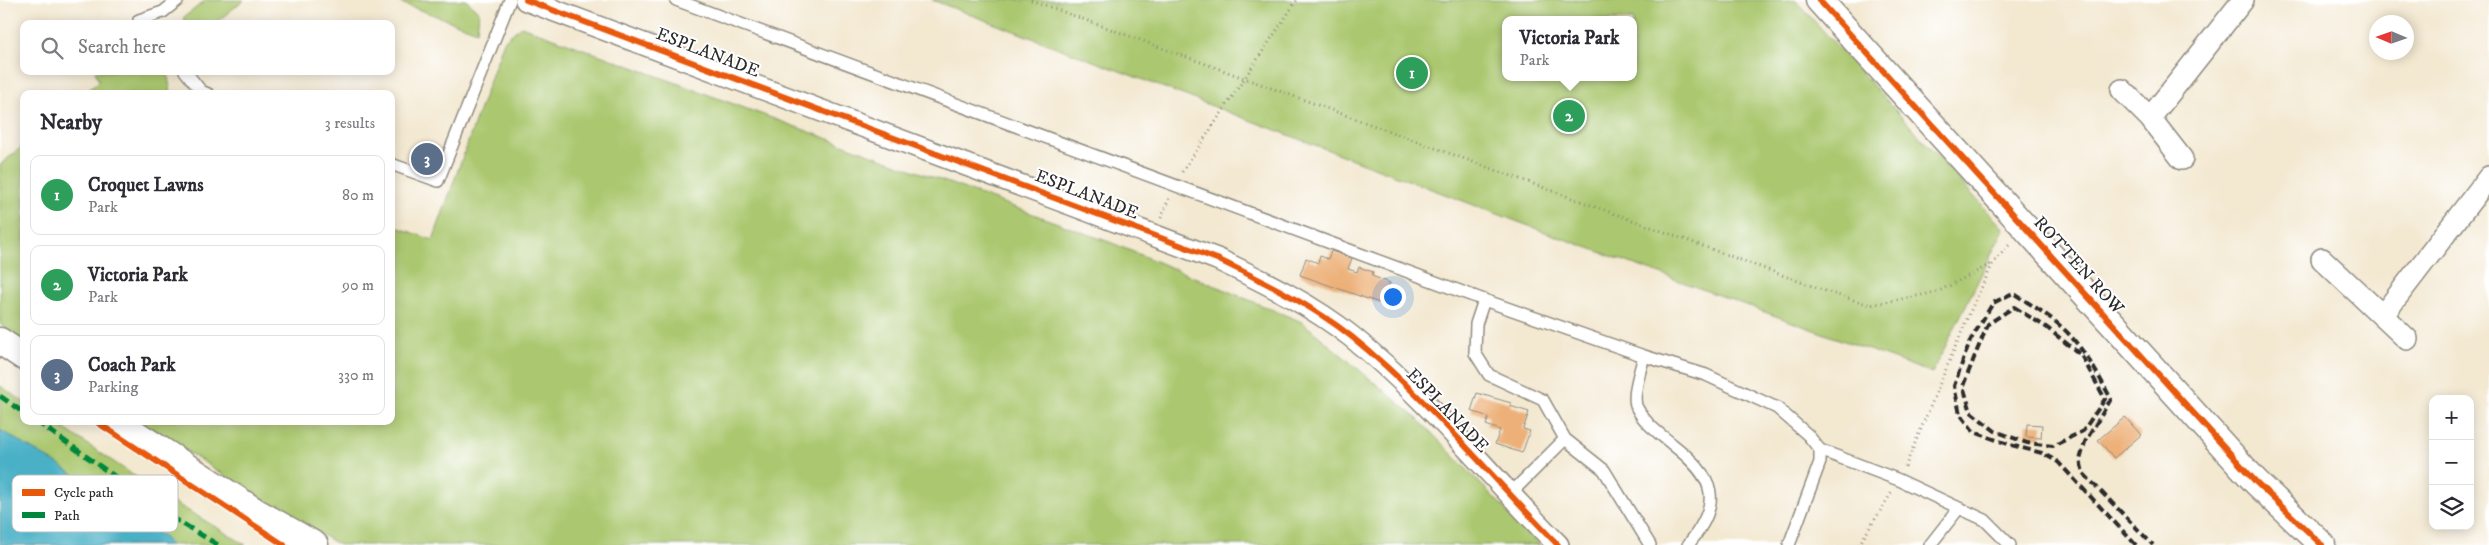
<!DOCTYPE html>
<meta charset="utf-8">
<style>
:root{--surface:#fff;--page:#f7f7f7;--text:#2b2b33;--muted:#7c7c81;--line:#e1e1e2;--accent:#ea580c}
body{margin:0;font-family:"IM FELL DW Pica",serif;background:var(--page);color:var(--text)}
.controls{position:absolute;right:15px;bottom:15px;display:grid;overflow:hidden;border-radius:10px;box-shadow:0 2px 12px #0003}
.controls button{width:45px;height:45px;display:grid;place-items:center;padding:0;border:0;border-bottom:1px solid var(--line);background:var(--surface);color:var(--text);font:25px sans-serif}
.compass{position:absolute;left:2369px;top:15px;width:45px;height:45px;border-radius:50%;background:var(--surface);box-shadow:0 2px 12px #0003;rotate:272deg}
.you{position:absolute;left:1392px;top:296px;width:18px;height:18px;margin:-12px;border:4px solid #fff;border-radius:50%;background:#1a73e8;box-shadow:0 0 0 8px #1a73e833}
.badge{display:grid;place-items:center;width:32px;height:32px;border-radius:50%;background:var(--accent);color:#fff;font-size:16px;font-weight:700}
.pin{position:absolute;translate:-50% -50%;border:2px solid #fff;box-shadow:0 1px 5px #0006}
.popup{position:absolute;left:1502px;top:16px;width:135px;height:65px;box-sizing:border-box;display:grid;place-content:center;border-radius:10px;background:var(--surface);filter:drop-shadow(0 1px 4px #0005);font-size:16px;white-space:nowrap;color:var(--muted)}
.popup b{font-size:19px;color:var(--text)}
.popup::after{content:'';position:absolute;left:50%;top:100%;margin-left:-10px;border:10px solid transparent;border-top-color:var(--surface)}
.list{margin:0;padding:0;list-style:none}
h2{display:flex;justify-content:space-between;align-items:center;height:65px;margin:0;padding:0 20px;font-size:21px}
h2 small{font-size:16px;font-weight:400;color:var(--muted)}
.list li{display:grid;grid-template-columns:32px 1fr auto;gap:15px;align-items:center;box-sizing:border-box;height:80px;margin:0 10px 10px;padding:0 10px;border:1px solid var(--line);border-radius:10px}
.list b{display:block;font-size:19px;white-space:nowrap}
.list p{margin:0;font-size:16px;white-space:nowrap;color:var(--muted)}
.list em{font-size:16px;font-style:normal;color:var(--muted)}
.icon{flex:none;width:28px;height:28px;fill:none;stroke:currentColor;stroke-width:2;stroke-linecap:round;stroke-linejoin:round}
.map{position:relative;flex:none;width:2489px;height:545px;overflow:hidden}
.search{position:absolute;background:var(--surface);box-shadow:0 2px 12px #0003;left:20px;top:20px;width:375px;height:55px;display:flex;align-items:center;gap:12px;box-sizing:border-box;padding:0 18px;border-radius:10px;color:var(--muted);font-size:19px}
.panel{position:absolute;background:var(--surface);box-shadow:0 2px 12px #0003;left:20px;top:90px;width:375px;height:335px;border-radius:10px}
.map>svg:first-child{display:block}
</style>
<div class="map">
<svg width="2489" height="545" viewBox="0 0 2489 545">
<rect width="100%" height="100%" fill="#fff"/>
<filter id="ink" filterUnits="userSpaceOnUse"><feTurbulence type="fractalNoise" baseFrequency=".02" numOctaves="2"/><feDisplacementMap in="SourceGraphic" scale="10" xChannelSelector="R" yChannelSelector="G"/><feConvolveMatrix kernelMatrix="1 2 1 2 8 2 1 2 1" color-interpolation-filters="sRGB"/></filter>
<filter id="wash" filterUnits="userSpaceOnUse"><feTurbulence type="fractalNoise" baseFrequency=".0096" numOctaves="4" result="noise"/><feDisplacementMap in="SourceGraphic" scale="20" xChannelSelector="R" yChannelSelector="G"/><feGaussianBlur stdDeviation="1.12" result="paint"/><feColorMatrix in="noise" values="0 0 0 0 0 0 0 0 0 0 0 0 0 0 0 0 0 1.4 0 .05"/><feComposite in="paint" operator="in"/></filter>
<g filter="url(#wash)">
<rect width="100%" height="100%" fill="#f3e8d0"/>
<path fill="#abc86f" stroke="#6b7a4d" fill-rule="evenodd" d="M 206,0 L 244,0 L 214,24 L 187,24 L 183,18 Z
M 393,0 L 466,0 L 479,12 L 477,31 Z
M 932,0 L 1795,0 L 2004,229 L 1932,373 L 1545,232 ZM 1505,20 L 1633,20 L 1633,77 L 1505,77 Z
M 521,26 L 1112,243 L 1302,322 L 1419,420 L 1540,545 L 339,545 L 270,504 L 139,421 L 391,421 L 391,225 L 433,240 L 504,41 Z
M 95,71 L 167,71 L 171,94 L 84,94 L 99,81 Z
M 24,145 L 24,342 L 0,324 L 0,165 Z
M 0,386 L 24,402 L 24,421 L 53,421 L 170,500 L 246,545 L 0,545 Z"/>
<path fill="#48b0c6" stroke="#3a6e78" d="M 0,430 L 61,466 L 164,537 L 171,545 L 0,545 Z"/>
<g id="blocks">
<path fill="#edb078" d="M 1331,251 L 1352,258 L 1348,269 L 1357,272 L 1359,267 L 1373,272 L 1372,276 L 1390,283 L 1382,304 L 1300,275 L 1306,258 L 1318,263 L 1320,256 L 1328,259 Z
M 1477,393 L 1511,403 L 1510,406 L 1529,412 L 1523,429 L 1530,431 L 1522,453 L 1495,444 L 1500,430 L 1486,425 L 1489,417 L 1471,411 Z
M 2125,417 L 2141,435 L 2114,458 L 2098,440 Z
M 2027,424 L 2042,425 L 2041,438 L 2026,437 Z"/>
</g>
</g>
<g filter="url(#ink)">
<use href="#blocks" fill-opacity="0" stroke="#8f8a7e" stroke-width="1"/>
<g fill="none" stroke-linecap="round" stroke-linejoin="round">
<g stroke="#8f8a7e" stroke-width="14">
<path id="service" d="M 676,0 L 1484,300 L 1644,356
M 139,20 L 163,12 L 178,0
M 185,71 L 201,91 L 208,94
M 391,164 L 438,181 L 510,0
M 1484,300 L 1476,324 L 1475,353 L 1489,375 L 1543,400 L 1565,439 L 1604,470 L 1650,545
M 1820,450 L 1899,480 L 1959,508
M 1509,495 L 1565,439
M 1688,545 C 1724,500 1715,478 1672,444 C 1659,433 1645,424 1637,408 C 1631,397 1641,368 1644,356 L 1706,375 L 1777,408 L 1808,435 L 1820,450 L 1820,462 L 1789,545
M 1930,545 L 1959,508 L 1985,520 L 2010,545"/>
</g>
<g stroke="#8f8a7e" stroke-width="24">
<path id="minor" d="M 526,0 L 1217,259 C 1263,281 1312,305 1352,337 C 1428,398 1490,476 1558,545
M 2122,90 L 2150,118 L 2182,159
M 2150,118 L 2243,0
M 2322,259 L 2407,339
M 2383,315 L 2489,177"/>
</g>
<g stroke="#8f8a7e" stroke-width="29">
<path id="tertiary" d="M 1819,0 L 2256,482 L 2322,545
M 0,341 L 24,357
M 116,421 L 255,511 L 315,545"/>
</g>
<path stroke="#8f8a7e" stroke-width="3" stroke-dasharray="1 4" stroke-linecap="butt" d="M 1031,0 L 1831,293 L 1870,305 L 1937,292 L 1993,263
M 1182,172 L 1297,0
M 1161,218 L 1169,198
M 1905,467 L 1969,314 L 1993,263 L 2011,243
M 1859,545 L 1892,492"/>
<use href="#service" stroke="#fff" stroke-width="11"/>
<use href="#minor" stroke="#fff" stroke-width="21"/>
<use href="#tertiary" stroke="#fff" stroke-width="26"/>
<path stroke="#2b2b2b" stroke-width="4" stroke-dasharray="8 4" stroke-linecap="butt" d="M 2014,307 L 2046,327 L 2081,355 L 2105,399 L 2083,431 L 2053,446 L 2027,443 L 1995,431 L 1971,412 L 1963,386 L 1976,353 L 1988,324 Z
M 2136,545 L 2058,462 L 2042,453 L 2011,445 L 1974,432 L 1960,414 L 1954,386 L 1970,341 L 1993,303 L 2013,293 C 2033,306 2058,320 2074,340 C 2089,358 2100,378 2111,399 L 2085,442 L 2080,460 L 2083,473 L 2153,545"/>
<path stroke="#00873e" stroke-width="5" stroke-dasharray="10 5" stroke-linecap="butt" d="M 0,396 L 24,413
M 36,421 L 178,521 L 218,545"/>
<g stroke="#fff" stroke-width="9">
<path id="cycleway" d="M 526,0 L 1217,259 C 1263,281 1312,305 1352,337 C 1428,398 1490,476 1558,545
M 1819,0 L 2256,482 L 2322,545
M 95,421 L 284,545"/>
</g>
<use href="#cycleway" stroke="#e8590c" stroke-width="6"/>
</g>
</g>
<g text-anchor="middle" stroke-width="4" stroke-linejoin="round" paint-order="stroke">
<g font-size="18" fill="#2b2b2b" stroke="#fff">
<text transform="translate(708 52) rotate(21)" y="6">ESPLANADE</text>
<text transform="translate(1087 194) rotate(21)" y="6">ESPLANADE</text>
<text transform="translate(2079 265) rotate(48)" y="6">ROTTEN ROW</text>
<text transform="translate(1448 410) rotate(46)" y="6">ESPLANADE</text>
</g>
</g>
<rect x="12" y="475" width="166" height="57" rx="8" fill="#fff" stroke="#bfbfbf" stroke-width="1"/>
<rect x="22" y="489" width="23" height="7" fill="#e8590c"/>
<rect x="22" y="512" width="23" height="6" fill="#00873e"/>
<g font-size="14" fill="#2b2b2b">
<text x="54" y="497">Cycle path</text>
<text x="54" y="520">Path</text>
</g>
</svg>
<div class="controls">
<button>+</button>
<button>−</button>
<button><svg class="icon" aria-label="layers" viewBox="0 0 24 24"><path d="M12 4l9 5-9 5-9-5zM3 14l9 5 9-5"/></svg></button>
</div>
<svg class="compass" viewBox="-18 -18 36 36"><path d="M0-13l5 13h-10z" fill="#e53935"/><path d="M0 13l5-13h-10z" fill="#7c7c81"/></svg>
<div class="you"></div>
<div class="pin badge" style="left:1412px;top:73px;background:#2e9e5b">1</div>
<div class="pin badge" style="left:1569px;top:116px;background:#2e9e5b">2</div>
<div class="popup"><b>Victoria Park</b>Park</div>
<div class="pin badge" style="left:427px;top:159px;background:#5c6f8a">3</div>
<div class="search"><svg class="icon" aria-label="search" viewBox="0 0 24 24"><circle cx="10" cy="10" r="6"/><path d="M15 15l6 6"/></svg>Search here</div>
<section class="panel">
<h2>Nearby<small>3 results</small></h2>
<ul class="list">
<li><span class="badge" style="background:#2e9e5b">1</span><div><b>Croquet Lawns</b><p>Park</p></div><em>80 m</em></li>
<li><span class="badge" style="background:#2e9e5b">2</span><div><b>Victoria Park</b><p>Park</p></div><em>90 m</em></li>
<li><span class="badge" style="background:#5c6f8a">3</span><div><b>Coach Park</b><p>Parking</p></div><em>330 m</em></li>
</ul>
</section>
</div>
